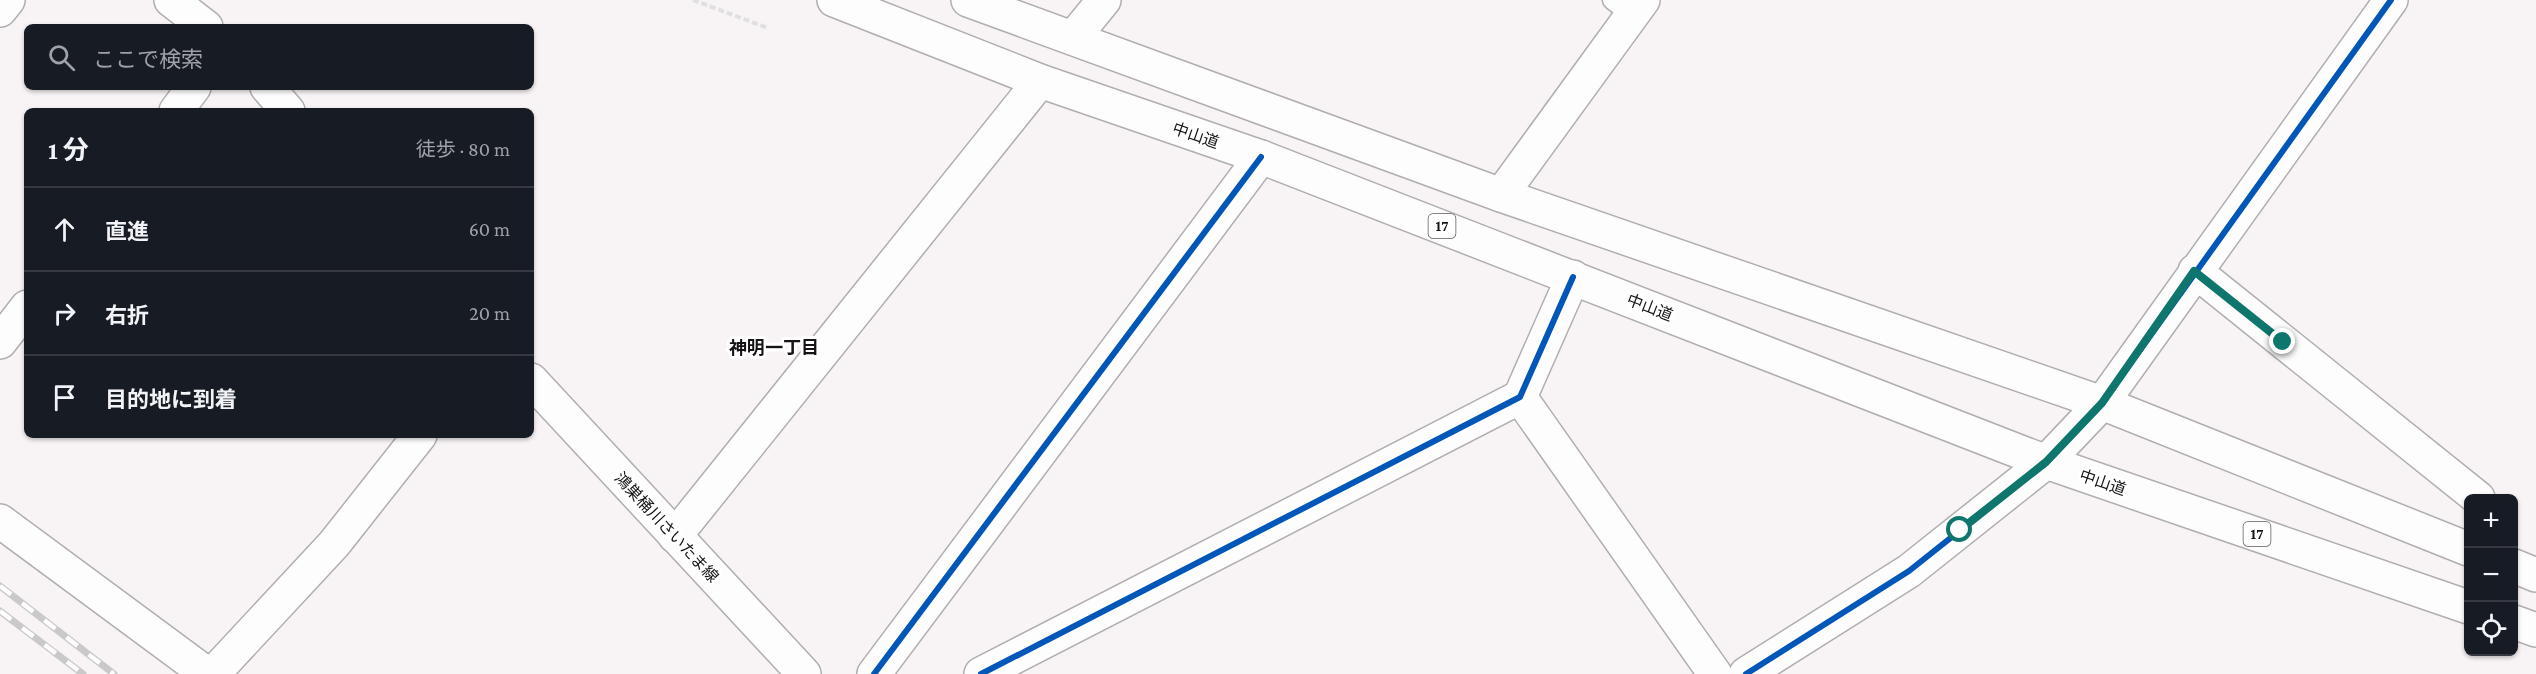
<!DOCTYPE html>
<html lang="ja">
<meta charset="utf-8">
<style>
:root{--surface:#171b24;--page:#242831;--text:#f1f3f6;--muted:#9ea1a6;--line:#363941}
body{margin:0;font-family:"Crimson Pro","Noto Sans JP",serif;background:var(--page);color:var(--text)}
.controls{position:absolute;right:18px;bottom:18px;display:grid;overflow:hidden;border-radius:9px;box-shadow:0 2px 4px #0004}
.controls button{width:54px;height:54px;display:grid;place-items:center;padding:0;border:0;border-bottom:2px solid var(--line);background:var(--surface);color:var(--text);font:30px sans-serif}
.stop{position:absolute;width:18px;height:18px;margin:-14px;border:4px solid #0f766e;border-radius:50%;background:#fff}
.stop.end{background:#0f766e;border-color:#fff;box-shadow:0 2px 6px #0008}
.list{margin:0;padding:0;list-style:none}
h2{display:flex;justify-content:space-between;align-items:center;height:78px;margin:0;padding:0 24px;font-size:26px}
h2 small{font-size:20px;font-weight:400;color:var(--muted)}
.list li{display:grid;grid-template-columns:39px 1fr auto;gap:18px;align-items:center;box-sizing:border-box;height:84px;padding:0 24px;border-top:2px solid var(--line)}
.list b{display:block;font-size:22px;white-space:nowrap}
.list em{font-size:20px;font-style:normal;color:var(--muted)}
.icon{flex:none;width:33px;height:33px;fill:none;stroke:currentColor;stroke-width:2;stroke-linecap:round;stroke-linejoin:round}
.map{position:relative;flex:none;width:2536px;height:674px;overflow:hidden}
.search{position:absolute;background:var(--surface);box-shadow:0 2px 4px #0004;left:24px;top:24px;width:510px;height:66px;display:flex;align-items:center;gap:15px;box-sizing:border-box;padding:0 21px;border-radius:9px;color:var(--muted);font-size:22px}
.panel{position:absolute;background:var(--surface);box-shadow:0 2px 4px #0004;left:24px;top:108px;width:510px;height:330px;border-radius:9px}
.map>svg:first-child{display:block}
</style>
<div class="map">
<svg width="2536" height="674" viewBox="0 0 2536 674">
<rect width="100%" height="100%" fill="#f8f4f6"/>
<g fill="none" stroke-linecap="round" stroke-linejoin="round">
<g stroke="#b1aeaf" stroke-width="21">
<path id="lane" d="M 1612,0 L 1631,15"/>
</g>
<g stroke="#b1aeaf" stroke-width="36">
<path id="street" d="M 0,10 L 8,0
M 1073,38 L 1104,0
M 176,111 L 194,87
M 1501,195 L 1643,0
M 2195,271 L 2478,498
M 0,342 L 27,307
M 1520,397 L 1715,674
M 0,521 L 207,674
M 675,536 L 1040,81
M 213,674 L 334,544 L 420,435
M 874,674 L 1261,157
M 981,674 L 1520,397 L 1573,277
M 1746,674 L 1909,571 L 2046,462 L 2102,403 L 2391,0"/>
</g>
<g stroke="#b1aeaf" stroke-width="36">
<path id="secondary" d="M 171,0 L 206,27
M 267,87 L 288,111
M 531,380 L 804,674"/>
</g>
<g stroke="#b1aeaf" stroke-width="36">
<path id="highway" d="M 834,0 L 1040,81 L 1261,157 L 2046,462 L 2468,607
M 968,0 L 1501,195 L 2102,403 L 2468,549
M 2514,566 L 2536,575
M 2514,622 L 2536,630"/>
</g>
<path stroke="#e0e0e0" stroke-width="4" stroke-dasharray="6 3" stroke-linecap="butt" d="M 693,0 L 768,28"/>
<use href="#lane" stroke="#fefdfe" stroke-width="18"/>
<use href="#street" stroke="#fefdfe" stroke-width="33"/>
<use href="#secondary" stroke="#fefdfe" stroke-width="33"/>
<use href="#highway" stroke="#fefdfe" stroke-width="33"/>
<g stroke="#c9c9c9" stroke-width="7">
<path id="rail" d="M 0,586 L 114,674
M 0,611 L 83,674"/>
</g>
<use href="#rail" stroke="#fff" stroke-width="4.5" stroke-dasharray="14" stroke-linecap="butt"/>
<g stroke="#fff" stroke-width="10">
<path id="cycleway" d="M 874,674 L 1261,157
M 981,674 L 1520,397 L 1573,277
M 1746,674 L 1909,571 L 2046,462 L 2102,403 L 2391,0"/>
</g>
<use href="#cycleway" stroke="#0057b8" stroke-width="6"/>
</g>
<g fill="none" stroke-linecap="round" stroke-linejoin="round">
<path stroke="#0f766e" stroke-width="8" d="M 1960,530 L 2046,462 L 2102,403 L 2194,271 L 2283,342"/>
</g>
<g text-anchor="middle" stroke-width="6" stroke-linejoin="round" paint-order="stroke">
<g fill="#fff" stroke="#5c5a5a" stroke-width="1.5">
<rect x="1428.5" y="214" width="27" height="24" rx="4.5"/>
<rect x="2243.5" y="522" width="27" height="24" rx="4.5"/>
</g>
<g font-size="15" font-weight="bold" fill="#161314">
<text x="1442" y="231">17</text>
<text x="2257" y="539">17</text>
</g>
<g font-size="16" fill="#161314" stroke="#fff">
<text transform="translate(1196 135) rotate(19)" y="6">中山道</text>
<text transform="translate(1650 307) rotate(21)" y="6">中山道</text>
<text transform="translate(2103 482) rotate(19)" y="6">中山道</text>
<text transform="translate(667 527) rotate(47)" y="6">鴻巣桶川さいたま線</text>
</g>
<g font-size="18" font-weight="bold" fill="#161314" stroke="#fff">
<text x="774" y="354">神明一丁目</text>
</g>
</g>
</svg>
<div class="controls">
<button>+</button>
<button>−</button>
<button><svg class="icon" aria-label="locate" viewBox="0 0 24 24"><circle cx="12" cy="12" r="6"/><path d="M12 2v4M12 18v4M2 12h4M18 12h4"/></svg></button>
</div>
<div class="stop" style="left:1960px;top:530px"></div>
<div class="stop end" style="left:2283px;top:342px"></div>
<div class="search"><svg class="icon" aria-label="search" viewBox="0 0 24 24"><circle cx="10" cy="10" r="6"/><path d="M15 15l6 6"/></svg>ここで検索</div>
<section class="panel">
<h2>1 分<small>徒歩 · 80 m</small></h2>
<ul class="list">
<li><svg class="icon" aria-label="ahead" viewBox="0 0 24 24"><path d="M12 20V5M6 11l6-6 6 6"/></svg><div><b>直進</b></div><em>60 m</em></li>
<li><svg class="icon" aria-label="right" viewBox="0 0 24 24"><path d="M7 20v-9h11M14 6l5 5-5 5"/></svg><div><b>右折</b></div><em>20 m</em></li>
<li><svg class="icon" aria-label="arrive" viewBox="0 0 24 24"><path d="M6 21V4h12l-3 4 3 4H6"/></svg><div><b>目的地に到着</b></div></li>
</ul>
</section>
</div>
